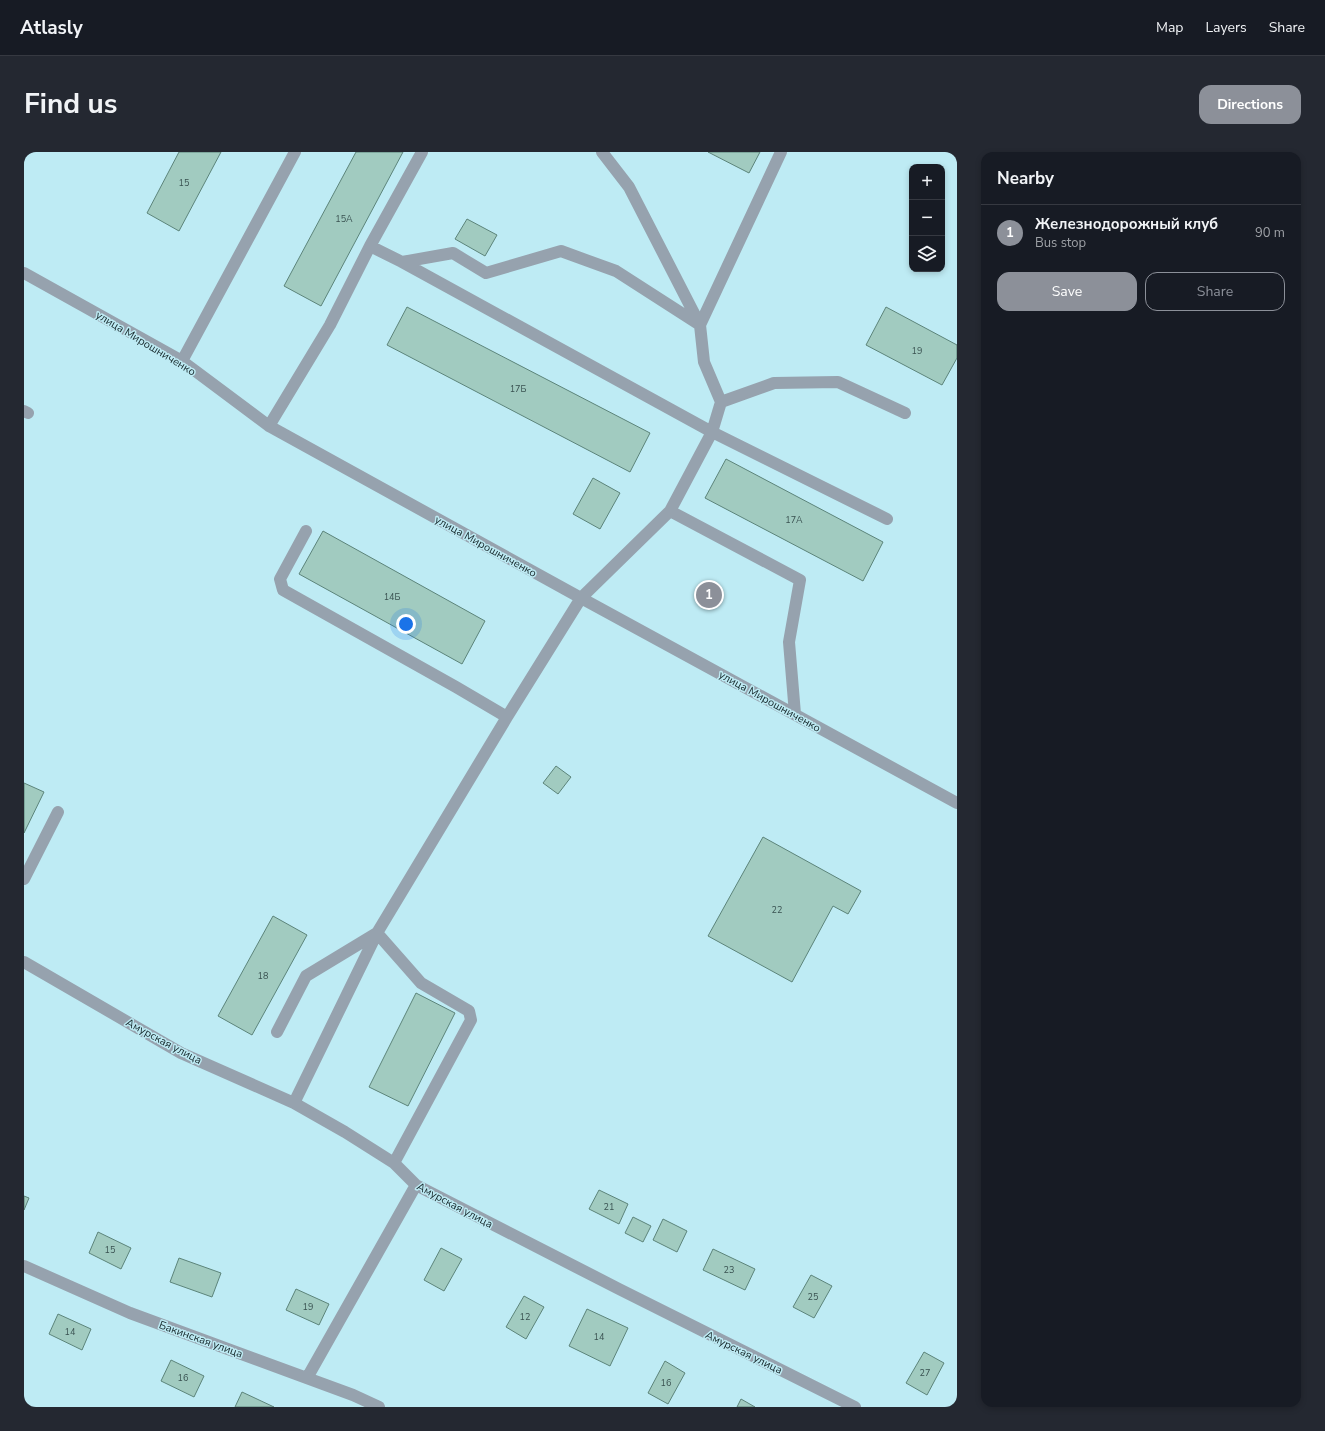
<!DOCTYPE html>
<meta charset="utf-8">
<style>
:root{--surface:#171b24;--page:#242831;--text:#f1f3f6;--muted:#9ea1a6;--line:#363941;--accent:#8c9099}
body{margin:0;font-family:"Nunito Sans",sans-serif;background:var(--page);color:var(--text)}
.controls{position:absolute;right:12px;top:12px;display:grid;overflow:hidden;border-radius:8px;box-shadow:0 2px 6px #0003}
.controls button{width:36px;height:36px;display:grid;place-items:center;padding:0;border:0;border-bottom:1px solid var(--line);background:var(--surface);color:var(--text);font:20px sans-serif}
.you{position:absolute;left:382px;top:472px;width:14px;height:14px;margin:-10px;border:3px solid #fff;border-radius:50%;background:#1a73e8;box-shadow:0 0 0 6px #1a73e833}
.badge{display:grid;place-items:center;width:26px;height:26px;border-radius:50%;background:var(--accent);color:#fff;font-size:13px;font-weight:700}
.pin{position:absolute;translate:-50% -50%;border:2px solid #fff;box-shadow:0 1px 4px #0006}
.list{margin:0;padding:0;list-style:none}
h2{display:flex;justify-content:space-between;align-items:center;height:52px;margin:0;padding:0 16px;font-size:17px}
h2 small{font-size:13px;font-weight:400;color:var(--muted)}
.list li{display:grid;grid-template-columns:26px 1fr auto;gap:12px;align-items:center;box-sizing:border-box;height:56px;padding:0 16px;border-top:1px solid var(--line)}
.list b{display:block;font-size:15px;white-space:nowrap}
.list p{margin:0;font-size:13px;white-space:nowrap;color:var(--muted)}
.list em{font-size:13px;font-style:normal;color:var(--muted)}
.actions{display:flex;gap:8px;padding:12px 16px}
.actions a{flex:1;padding:9px 0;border:1px solid var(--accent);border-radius:12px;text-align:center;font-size:14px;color:var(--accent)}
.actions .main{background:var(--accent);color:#fff}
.icon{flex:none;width:22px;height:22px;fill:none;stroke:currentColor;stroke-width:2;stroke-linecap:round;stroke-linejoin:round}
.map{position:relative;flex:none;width:933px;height:1255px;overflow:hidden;border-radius:12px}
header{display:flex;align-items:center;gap:24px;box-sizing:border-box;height:56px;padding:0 20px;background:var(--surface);border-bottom:1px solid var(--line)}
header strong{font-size:19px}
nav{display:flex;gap:22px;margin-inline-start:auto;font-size:14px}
.intro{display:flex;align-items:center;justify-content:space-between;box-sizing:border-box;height:96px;padding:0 24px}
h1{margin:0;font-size:28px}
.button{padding:10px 18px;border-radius:12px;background:var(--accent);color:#fff;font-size:14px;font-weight:700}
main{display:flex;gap:24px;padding:0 24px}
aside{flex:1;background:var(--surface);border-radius:12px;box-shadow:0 2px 6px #0003}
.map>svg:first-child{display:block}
</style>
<header>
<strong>Atlasly</strong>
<nav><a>Map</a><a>Layers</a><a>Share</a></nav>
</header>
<div class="intro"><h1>Find us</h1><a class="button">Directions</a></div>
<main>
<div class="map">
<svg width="933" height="1255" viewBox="0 0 933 1255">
<rect width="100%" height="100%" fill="#beebf4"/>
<path fill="#a1cbc0" stroke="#5c847a" d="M 155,0 L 197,0 L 155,79 L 123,61 Z
M 332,0 L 379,0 L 297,154 L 260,134 Z
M 684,0 L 736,0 L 725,21 Z
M 443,67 L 473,83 L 461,104 L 431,87 Z
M 383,155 L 626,281 L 606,320 L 363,193 Z
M 862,155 L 933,193 L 933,206 L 918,233 L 842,193 Z
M 702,307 L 859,390 L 839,429 L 681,346 Z
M 569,326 L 596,341 L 576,377 L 549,362 Z
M 299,379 L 461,469 L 438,512 L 275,422 Z
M 532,614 L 547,625 L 534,642 L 519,631 Z
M 0,631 L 20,640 L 0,681 Z
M 739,685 L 837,739 L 824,762 L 809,754 L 768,830 L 684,784 Z
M 249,764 L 283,783 L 228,883 L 194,864 Z
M 392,841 L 431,861 L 384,954 L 345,935 Z
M 575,1038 L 604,1052 L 595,1072 L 565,1057 Z
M 0,1044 L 5,1046 L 0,1058 Z
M 609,1065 L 627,1074 L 619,1090 L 601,1081 Z
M 639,1067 L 663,1079 L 653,1100 L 629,1088 Z
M 74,1080 L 107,1096 L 97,1117 L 65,1101 Z
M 417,1096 L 438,1107 L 420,1139 L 400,1128 Z
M 689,1097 L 731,1117 L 721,1138 L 679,1118 Z
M 155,1106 L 197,1121 L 188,1145 L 146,1130 Z
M 787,1123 L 808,1134 L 790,1166 L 769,1155 Z
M 272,1137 L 305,1152 L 295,1173 L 262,1158 Z
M 500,1144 L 520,1155 L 502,1187 L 482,1175 Z
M 563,1157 L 604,1176 L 586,1214 L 545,1194 Z
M 34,1162 L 67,1177 L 58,1198 L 25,1182 Z
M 900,1200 L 920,1211 L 903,1243 L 882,1231 Z
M 147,1208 L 180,1224 L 170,1245 L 137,1229 Z
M 641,1209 L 661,1221 L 644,1252 L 624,1241 Z
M 218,1240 L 250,1255 L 211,1255 Z
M 717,1247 L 731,1255 L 713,1255 Z"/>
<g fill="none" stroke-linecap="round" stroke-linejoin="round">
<path stroke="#96a2ae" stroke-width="12" d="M 346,94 L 378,110 L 688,280 L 863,367
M 378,110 L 429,101 L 462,121 L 537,99 L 592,119 L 676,173 L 757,0
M 0,121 L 158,209 L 245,274 L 557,446 L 933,651
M 158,209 L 271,0
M 697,250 L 750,231 L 814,230 L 881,261
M 0,259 L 4,261
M 245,274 L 306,173 L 346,94 L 398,0
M 646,359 L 776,428 L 765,490 L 771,562
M 282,379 L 256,427 L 259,438 L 432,535 L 483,565
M 0,727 L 34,660
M 0,810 L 157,901 L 270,951 L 321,980 L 370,1011 L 392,1033 L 595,1137 L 831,1255
M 253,880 L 282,824 L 353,781 L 397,831 L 445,859 L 447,868 L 370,1011
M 270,951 L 353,781 L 483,565 L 557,446 L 646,359 L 688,280 L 697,250 L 680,210 L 676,173 L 605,35 L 578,0
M 0,1114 L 106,1161 L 329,1243 L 355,1255
M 283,1226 L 392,1033"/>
</g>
<g text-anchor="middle" stroke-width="3" stroke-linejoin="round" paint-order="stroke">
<g font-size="9" fill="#395150">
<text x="160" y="34">15</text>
<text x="320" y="70">15А</text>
<text x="893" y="202">19</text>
<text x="494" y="240">17Б</text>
<text x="770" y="371">17А</text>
<text x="368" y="448">14Б</text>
<text x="753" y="761">22</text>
<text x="239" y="827">18</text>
<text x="585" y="1058">21</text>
<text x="86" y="1101">15</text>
<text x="705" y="1121">23</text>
<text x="789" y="1148">25</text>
<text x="284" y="1158">19</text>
<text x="501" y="1168">12</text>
<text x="46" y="1183">14</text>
<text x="575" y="1188">14</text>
<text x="901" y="1224">27</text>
<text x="159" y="1229">16</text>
<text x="642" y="1234">16</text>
</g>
<g font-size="11" fill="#16282b" stroke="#beebf4">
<text transform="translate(122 191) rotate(31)" y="4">улица Мирошниченко</text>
<text transform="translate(462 394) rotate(29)" y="4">улица Мирошниченко</text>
<text transform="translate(746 549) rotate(29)" y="4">улица Мирошниченко</text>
<text transform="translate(140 889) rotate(28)" y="4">Амурская улица</text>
<text transform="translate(431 1053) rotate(28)" y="4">Амурская улица</text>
<text transform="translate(177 1187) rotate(20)" y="4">Бакинская улица</text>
<text transform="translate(720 1200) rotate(26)" y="4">Амурская улица</text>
</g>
</g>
</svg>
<div class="controls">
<button>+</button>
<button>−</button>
<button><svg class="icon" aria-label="layers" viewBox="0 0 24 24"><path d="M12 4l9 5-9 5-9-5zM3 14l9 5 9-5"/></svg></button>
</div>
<div class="you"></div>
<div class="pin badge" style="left:685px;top:443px">1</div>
</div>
<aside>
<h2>Nearby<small></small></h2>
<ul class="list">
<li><span class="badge">1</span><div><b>Железнодорожный клуб</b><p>Bus stop</p></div><em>90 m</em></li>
</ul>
<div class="actions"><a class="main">Save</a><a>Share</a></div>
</aside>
</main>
